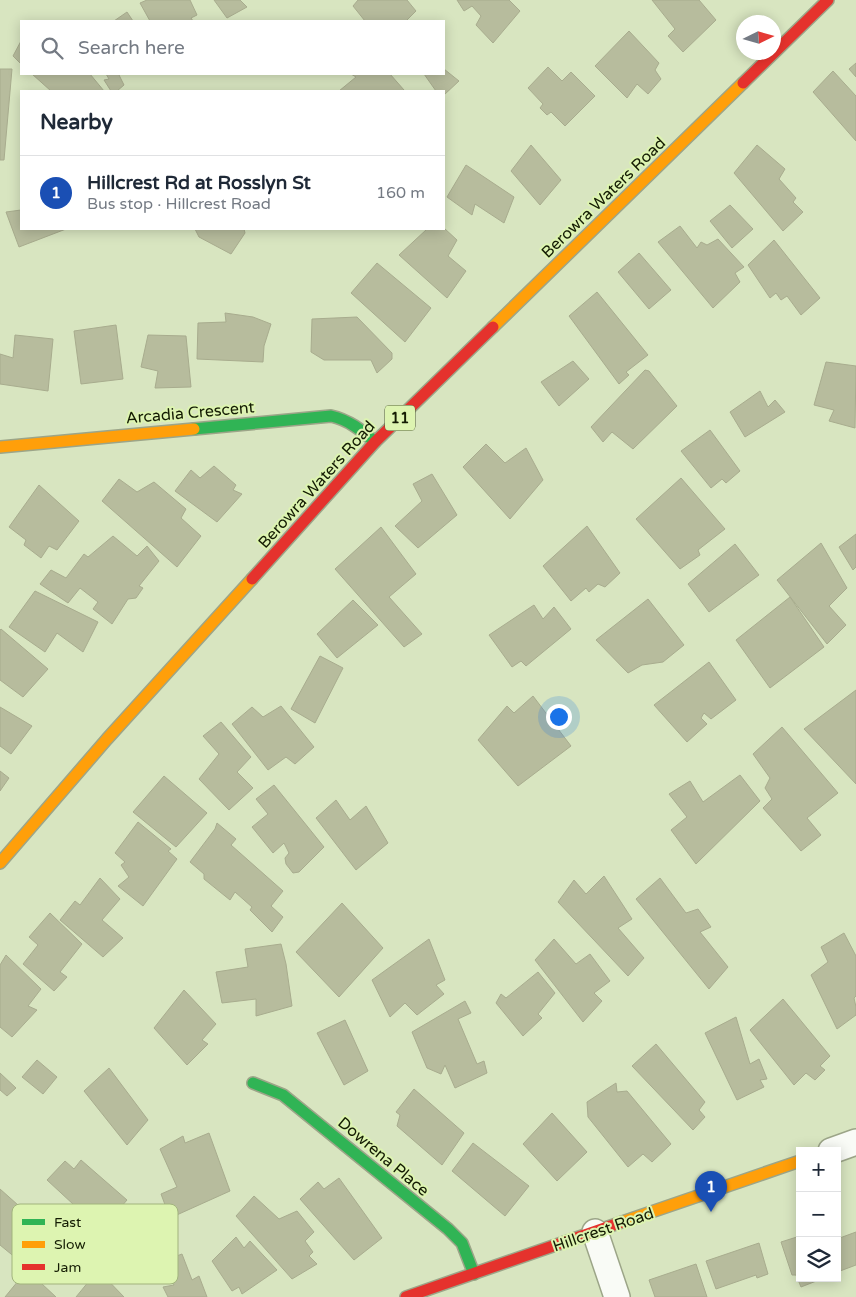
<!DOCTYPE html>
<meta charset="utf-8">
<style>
:root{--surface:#fff;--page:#f2f2f3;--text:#1f2937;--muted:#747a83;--line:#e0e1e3;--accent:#111827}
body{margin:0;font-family:"Varela Round",sans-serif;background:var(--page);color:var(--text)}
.controls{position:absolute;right:15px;bottom:15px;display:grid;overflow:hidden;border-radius:0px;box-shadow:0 2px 12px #0003}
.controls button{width:45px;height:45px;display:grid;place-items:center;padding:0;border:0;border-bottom:1px solid var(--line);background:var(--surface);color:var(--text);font:25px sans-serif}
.compass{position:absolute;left:736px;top:15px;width:45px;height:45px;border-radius:50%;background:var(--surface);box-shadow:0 2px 12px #0003;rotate:85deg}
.you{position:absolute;left:558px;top:716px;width:18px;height:18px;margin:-12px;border:4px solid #fff;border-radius:50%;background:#1a73e8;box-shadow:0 0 0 8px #1a73e833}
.badge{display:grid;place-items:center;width:32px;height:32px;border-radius:50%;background:var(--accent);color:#fff;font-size:16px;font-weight:700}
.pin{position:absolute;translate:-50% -41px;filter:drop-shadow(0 1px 2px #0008)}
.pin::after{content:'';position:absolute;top:26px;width:18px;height:15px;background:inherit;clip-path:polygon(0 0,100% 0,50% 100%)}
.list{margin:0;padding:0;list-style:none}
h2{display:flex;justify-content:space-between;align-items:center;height:65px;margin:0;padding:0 20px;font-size:21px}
h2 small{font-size:16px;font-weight:400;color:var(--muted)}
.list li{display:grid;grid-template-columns:32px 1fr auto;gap:15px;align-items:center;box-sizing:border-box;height:75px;padding:0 20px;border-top:1px solid var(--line)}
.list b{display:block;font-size:19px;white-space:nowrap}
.list p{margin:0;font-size:16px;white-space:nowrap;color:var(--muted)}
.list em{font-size:16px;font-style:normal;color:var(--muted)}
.icon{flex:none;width:28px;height:28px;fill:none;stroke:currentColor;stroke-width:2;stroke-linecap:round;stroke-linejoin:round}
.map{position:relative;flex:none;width:856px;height:1297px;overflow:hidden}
.search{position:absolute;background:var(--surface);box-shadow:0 2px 12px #0003;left:20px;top:20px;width:425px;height:55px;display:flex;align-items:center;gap:12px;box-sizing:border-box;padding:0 18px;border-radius:0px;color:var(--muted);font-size:19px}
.panel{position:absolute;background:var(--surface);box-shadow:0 2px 12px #0003;left:20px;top:90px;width:425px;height:140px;border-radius:0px}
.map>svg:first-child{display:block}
</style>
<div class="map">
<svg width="856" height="1297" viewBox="0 0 856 1297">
<rect width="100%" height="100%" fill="#d8e5c0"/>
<path fill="#b7bc9d" stroke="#a8ac8e" d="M 147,0 L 190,0 L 197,15 L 191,18 L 193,21 L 150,21 L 140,3 Z
M 214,0 L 240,0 L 247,7 L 227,18 Z
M 358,0 L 407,0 L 416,11 L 406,21 L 365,21 L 353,6 Z
M 457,0 L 509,0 L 520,11 L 493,43 L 476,25 L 481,16 L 472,6 L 464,11 Z
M 652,0 L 699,0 L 716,20 L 683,52 L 668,36 L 675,29 Z
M 127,12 L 133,21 L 114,21 Z
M 629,31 L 659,63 L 655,70 L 661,79 L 648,94 L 637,84 L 627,98 L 595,66 Z
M 21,41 L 21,64 L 13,56 Z
M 856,63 L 856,77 L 849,69 Z
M 548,67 L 562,81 L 571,72 L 595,96 L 565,126 L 551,112 L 547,115 L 540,108 L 543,104 L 528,88 Z
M 0,69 L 12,69 L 4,160 L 0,160 Z
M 444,69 L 459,81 L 444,95 L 444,91 L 436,91 L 424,74 L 444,74 Z
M 833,71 L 856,96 L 856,141 L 813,92 Z
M 32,74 L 90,74 L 104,91 L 51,91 Z
M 106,74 L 122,74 L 119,75 L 124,85 L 117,91 L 111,91 L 104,80 L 109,79 Z
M 351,74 L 390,74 L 404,90 L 402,91 L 339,91 L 356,77 Z
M 531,145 L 561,180 L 540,205 L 511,171 Z
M 757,145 L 785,169 L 779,179 L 796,198 L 793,202 L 803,212 L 783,231 L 734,173 Z
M 466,165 L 514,197 L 504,223 L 475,204 L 472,215 L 447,197 Z
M 730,205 L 753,229 L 732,248 L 710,221 Z
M 21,210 L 21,229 L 66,229 L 19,247 L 6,212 Z
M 680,226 L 697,248 L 701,242 L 707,245 L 718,239 L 744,267 L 735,273 L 740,282 L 713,308 L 658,242 Z
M 444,228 L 457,240 L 448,256 L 466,271 L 447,298 L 399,255 L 427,229 L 444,229 Z
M 195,229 L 244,229 L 245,233 L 231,254 L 199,237 Z
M 774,240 L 820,298 L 801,315 L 787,296 L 781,300 L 776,293 L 770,298 L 748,265 Z
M 639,253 L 671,290 L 649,309 L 618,272 Z
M 377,263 L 431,308 L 405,342 L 351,293 Z
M 597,292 L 648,355 L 626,372 L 629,375 L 619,384 L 569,316 Z
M 225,313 L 253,317 L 271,324 L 264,346 L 263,362 L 197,359 L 198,323 L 226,322 Z
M 357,317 L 392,353 L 392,359 L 377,373 L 371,360 L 324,360 L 311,352 L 312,319 Z
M 116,325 L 123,379 L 81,384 L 74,331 Z
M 15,335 L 53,339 L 48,391 L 0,384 L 0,354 L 13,358 Z
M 148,335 L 186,336 L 191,387 L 155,388 L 158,371 L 141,367 Z
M 573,361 L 589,379 L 559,406 L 541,382 Z
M 826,362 L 856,366 L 855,428 L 829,421 L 834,410 L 814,405 Z
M 645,370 L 649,371 L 677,406 L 633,449 L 612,432 L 603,442 L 591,427 Z
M 760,391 L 768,407 L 775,400 L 785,412 L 745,437 L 730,412 Z
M 710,430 L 740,471 L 726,483 L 722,479 L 711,488 L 681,451 Z
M 486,444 L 505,463 L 526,448 L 543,480 L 510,519 L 463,467 Z
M 214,466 L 236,485 L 233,490 L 242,494 L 217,522 L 175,491 L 191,470 L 200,478 Z
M 432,474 L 457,515 L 418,548 L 395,526 L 422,501 L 413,484 Z
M 681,478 L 725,529 L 698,550 L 700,555 L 680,569 L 636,519 Z
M 119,479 L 137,492 L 154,482 L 186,509 L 181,518 L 201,536 L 177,567 L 102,501 Z
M 39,485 L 79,521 L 57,550 L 49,546 L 41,558 L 24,545 L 26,540 L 9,527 Z
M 587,526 L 620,573 L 605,587 L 598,584 L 589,592 L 586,588 L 571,601 L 543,566 Z
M 381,527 L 416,574 L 389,597 L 422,634 L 404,647 L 335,569 Z
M 856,534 L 856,567 L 853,570 L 839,547 Z
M 113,536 L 137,556 L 147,546 L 159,561 L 139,586 L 143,588 L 136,598 L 128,599 L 112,624 L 93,609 L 98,602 L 80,588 L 68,603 L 40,584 L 51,570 L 66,578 L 84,554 L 88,557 Z
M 821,543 L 847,588 L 829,606 L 846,625 L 827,644 L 777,580 Z
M 735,544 L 759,575 L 709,612 L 688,584 Z
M 35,591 L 98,622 L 83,652 L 57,633 L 45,652 L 9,627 Z
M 790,597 L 824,647 L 770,688 L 736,640 Z
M 648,599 L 684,645 L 663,662 L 642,665 L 628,673 L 596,640 Z
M 353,600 L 378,625 L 337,658 L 317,634 Z
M 534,605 L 543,619 L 554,607 L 571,629 L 526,666 L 521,661 L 512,667 L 489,635 Z
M 1,629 L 48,669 L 23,697 L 0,680 L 0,630 Z
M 320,656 L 343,668 L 315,723 L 291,709 Z
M 709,662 L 736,700 L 711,719 L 704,713 L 701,718 L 707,724 L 687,742 L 654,705 Z
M 856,690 L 856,784 L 804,729 Z
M 533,696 L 571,746 L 518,786 L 478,740 L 507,706 L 514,713 Z
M 281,706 L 314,747 L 295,764 L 286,757 L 268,770 L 232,724 L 252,707 L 263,717 Z
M 0,707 L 32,726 L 11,754 L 0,746 Z
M 221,722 L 251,757 L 237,772 L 253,788 L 229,810 L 199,779 L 219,754 L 203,736 Z
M 782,727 L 838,793 L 807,818 L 821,835 L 801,851 L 763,808 L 772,799 L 765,788 L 770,778 L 753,754 Z
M 0,771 L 9,778 L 0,791 Z
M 740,775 L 760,801 L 696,864 L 671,830 L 687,817 L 669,794 L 690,781 L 703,802 Z
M 164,776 L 207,813 L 176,847 L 133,812 Z
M 274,785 L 324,847 L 299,872 L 293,873 L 286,864 L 285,858 L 289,853 L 284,843 L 273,853 L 252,827 L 268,814 L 256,799 Z
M 336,800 L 350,820 L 366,806 L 388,843 L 356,870 L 316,818 Z
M 138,822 L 171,849 L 168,851 L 177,859 L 143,906 L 118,886 L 129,877 L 121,865 L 125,862 L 115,853 Z
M 217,823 L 236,839 L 231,845 L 283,891 L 271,906 L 283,917 L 272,932 L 250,910 L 252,907 L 235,892 L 230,900 L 204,879 L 204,874 L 190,862 L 215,829 Z
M 604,876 L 632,919 L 618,928 L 644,958 L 628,976 L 558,902 L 574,880 L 586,894 Z
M 100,878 L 120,899 L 102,920 L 123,938 L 103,957 L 60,920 L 75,901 L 80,905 Z
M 660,878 L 686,913 L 698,909 L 711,927 L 700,932 L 728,967 L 709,989 L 636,899 Z
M 342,903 L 383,948 L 339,997 L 296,952 Z
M 50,913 L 82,944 L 60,972 L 67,977 L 54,991 L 23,964 L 38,945 L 29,937 Z
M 844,933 L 856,956 L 856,996 L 854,998 L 856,1007 L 856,1015 L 837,1029 L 811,975 L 828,962 L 821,947 Z
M 429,939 L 445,980 L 436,985 L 444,994 L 417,1015 L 405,1003 L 390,1017 L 372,980 Z
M 554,939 L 576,964 L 590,954 L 610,981 L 594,993 L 602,1001 L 583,1022 L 535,960 Z
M 281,944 L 286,964 L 292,1006 L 256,1016 L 256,999 L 222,1003 L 216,972 L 248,967 L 245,949 Z
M 6,955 L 41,989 L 28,1006 L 37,1010 L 12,1037 L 0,1027 L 0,965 Z
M 538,972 L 555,993 L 538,1014 L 542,1018 L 523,1036 L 496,1003 L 501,994 L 506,998 Z
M 184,990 L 216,1024 L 202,1040 L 208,1044 L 187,1065 L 154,1028 Z
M 783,999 L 830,1056 L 820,1066 L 825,1070 L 815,1080 L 806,1073 L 794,1085 L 750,1030 Z
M 465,1001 L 471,1013 L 458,1019 L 477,1064 L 484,1061 L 487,1073 L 455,1088 L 445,1065 L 441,1074 L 427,1068 L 412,1032 Z
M 736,1017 L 750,1064 L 759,1059 L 767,1079 L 760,1080 L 764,1087 L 737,1100 L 705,1033 Z
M 345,1020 L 368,1071 L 344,1085 L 317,1033 Z
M 656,1044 L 705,1102 L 699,1110 L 705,1117 L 693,1130 L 632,1066 Z
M 37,1060 L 57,1077 L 43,1094 L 22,1077 Z
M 109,1068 L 148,1120 L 127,1145 L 84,1091 Z
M 0,1073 L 16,1088 L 7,1096 L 0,1090 Z
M 616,1083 L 617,1092 L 627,1091 L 671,1144 L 652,1162 L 643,1154 L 628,1167 L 588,1117 L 587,1102 Z
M 414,1089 L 464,1133 L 442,1165 L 397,1126 L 400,1115 L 396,1112 Z
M 552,1113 L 587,1152 L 557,1181 L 523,1144 Z
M 209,1133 L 230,1191 L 170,1218 L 161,1194 L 177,1187 L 160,1149 L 183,1136 L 185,1143 Z
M 473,1143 L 529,1186 L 505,1216 L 452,1171 Z
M 81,1160 L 127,1200 L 101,1230 L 47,1180 L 65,1161 L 74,1169 Z
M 339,1178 L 382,1238 L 354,1260 L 300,1199 L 318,1182 L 324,1189 Z
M 0,1189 L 45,1229 L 22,1263 L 0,1245 Z
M 254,1196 L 279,1219 L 297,1211 L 314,1232 L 305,1241 L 313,1252 L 309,1256 L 317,1264 L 292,1279 L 236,1216 Z
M 856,1232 L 856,1265 L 840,1271 L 837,1263 L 837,1239 Z
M 800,1236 L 800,1278 L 824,1278 L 801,1287 L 796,1275 L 792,1275 L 781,1242 Z
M 236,1237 L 244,1248 L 250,1241 L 277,1270 L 242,1294 L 239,1287 L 232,1291 L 212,1261 Z
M 759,1243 L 768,1274 L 757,1278 L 756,1275 L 716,1289 L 706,1261 Z
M 182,1254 L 192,1280 L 199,1276 L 207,1297 L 168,1297 L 163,1287 L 174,1285 L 163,1261 Z
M 696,1264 L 707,1297 L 655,1297 L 649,1280 Z
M 27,1270 L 56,1297 L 5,1297 Z
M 98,1270 L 124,1297 L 76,1297 Z"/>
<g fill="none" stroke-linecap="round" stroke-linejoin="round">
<g stroke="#9ca588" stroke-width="28">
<path id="street" d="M 831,1151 L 856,1142
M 595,1232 L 617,1297"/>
</g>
<g stroke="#9ca588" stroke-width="14">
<path id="fast" d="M 194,429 L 331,416 C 349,420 361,430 375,442
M 253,1083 L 283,1095 L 448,1229 L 462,1243 L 474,1274"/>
</g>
<g stroke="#9ca588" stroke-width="14">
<path id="slow" d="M 493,327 L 743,83
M 0,447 L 194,429
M 0,863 L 107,739 L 252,579
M 622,1222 L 800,1161"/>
</g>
<g stroke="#9ca588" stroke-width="14">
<path id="jam" d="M 743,83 L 828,0
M 252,579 L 375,442 L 493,327
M 406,1297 L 622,1222"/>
</g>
<use href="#street" stroke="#f9fbf6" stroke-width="25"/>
<use href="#fast" stroke="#30b455" stroke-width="11"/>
<use href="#slow" stroke="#ff9f0a" stroke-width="11"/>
<use href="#jam" stroke="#e5322d" stroke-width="11"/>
</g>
<g text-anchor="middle" stroke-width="4" stroke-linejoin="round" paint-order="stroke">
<rect fill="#ddf4b1" stroke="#505d37" stroke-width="1" x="385" y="405.5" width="30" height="25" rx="4"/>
<g font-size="15" font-weight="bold" fill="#141c03">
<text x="400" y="423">11</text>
</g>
<g font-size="16" fill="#141c03" stroke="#ddf4b1">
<text transform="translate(603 197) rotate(-44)" y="6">Berowra Waters Road</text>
<text transform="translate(190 412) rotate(-5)" y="6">Arcadia Crescent</text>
<text transform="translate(316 484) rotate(-48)" y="6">Berowra Waters Road</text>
<text transform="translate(384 1156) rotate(40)" y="6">Dowrena Place</text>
<text transform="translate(603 1229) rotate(-19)" y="6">Hillcrest Road</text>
</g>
</g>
<rect x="12" y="1204" width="166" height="80" rx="8" fill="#ddf4b1" stroke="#a1b37d" stroke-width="1"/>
<rect x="22" y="1219" width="23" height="6" fill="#30b455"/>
<rect x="22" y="1241" width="23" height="7" fill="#ff9f0a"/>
<rect x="22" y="1264" width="23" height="6" fill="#e5322d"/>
<g font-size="14" fill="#141c03">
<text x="54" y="1227">Fast</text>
<text x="54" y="1249">Slow</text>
<text x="54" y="1272">Jam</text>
</g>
</svg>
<div class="controls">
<button>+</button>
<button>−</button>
<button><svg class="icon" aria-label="layers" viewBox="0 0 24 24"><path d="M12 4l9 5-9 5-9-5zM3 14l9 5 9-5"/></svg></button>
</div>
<svg class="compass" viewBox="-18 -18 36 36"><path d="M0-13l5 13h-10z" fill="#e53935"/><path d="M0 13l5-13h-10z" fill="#747a83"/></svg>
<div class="you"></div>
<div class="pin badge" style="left:711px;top:1212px;background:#1a4fb4">1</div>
<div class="search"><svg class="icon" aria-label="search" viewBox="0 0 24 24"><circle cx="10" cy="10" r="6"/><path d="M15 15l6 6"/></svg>Search here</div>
<section class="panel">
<h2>Nearby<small></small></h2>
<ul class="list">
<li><span class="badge" style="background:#1a4fb4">1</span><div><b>Hillcrest Rd at Rosslyn St</b><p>Bus stop · Hillcrest Road</p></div><em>160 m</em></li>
</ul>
</section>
</div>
